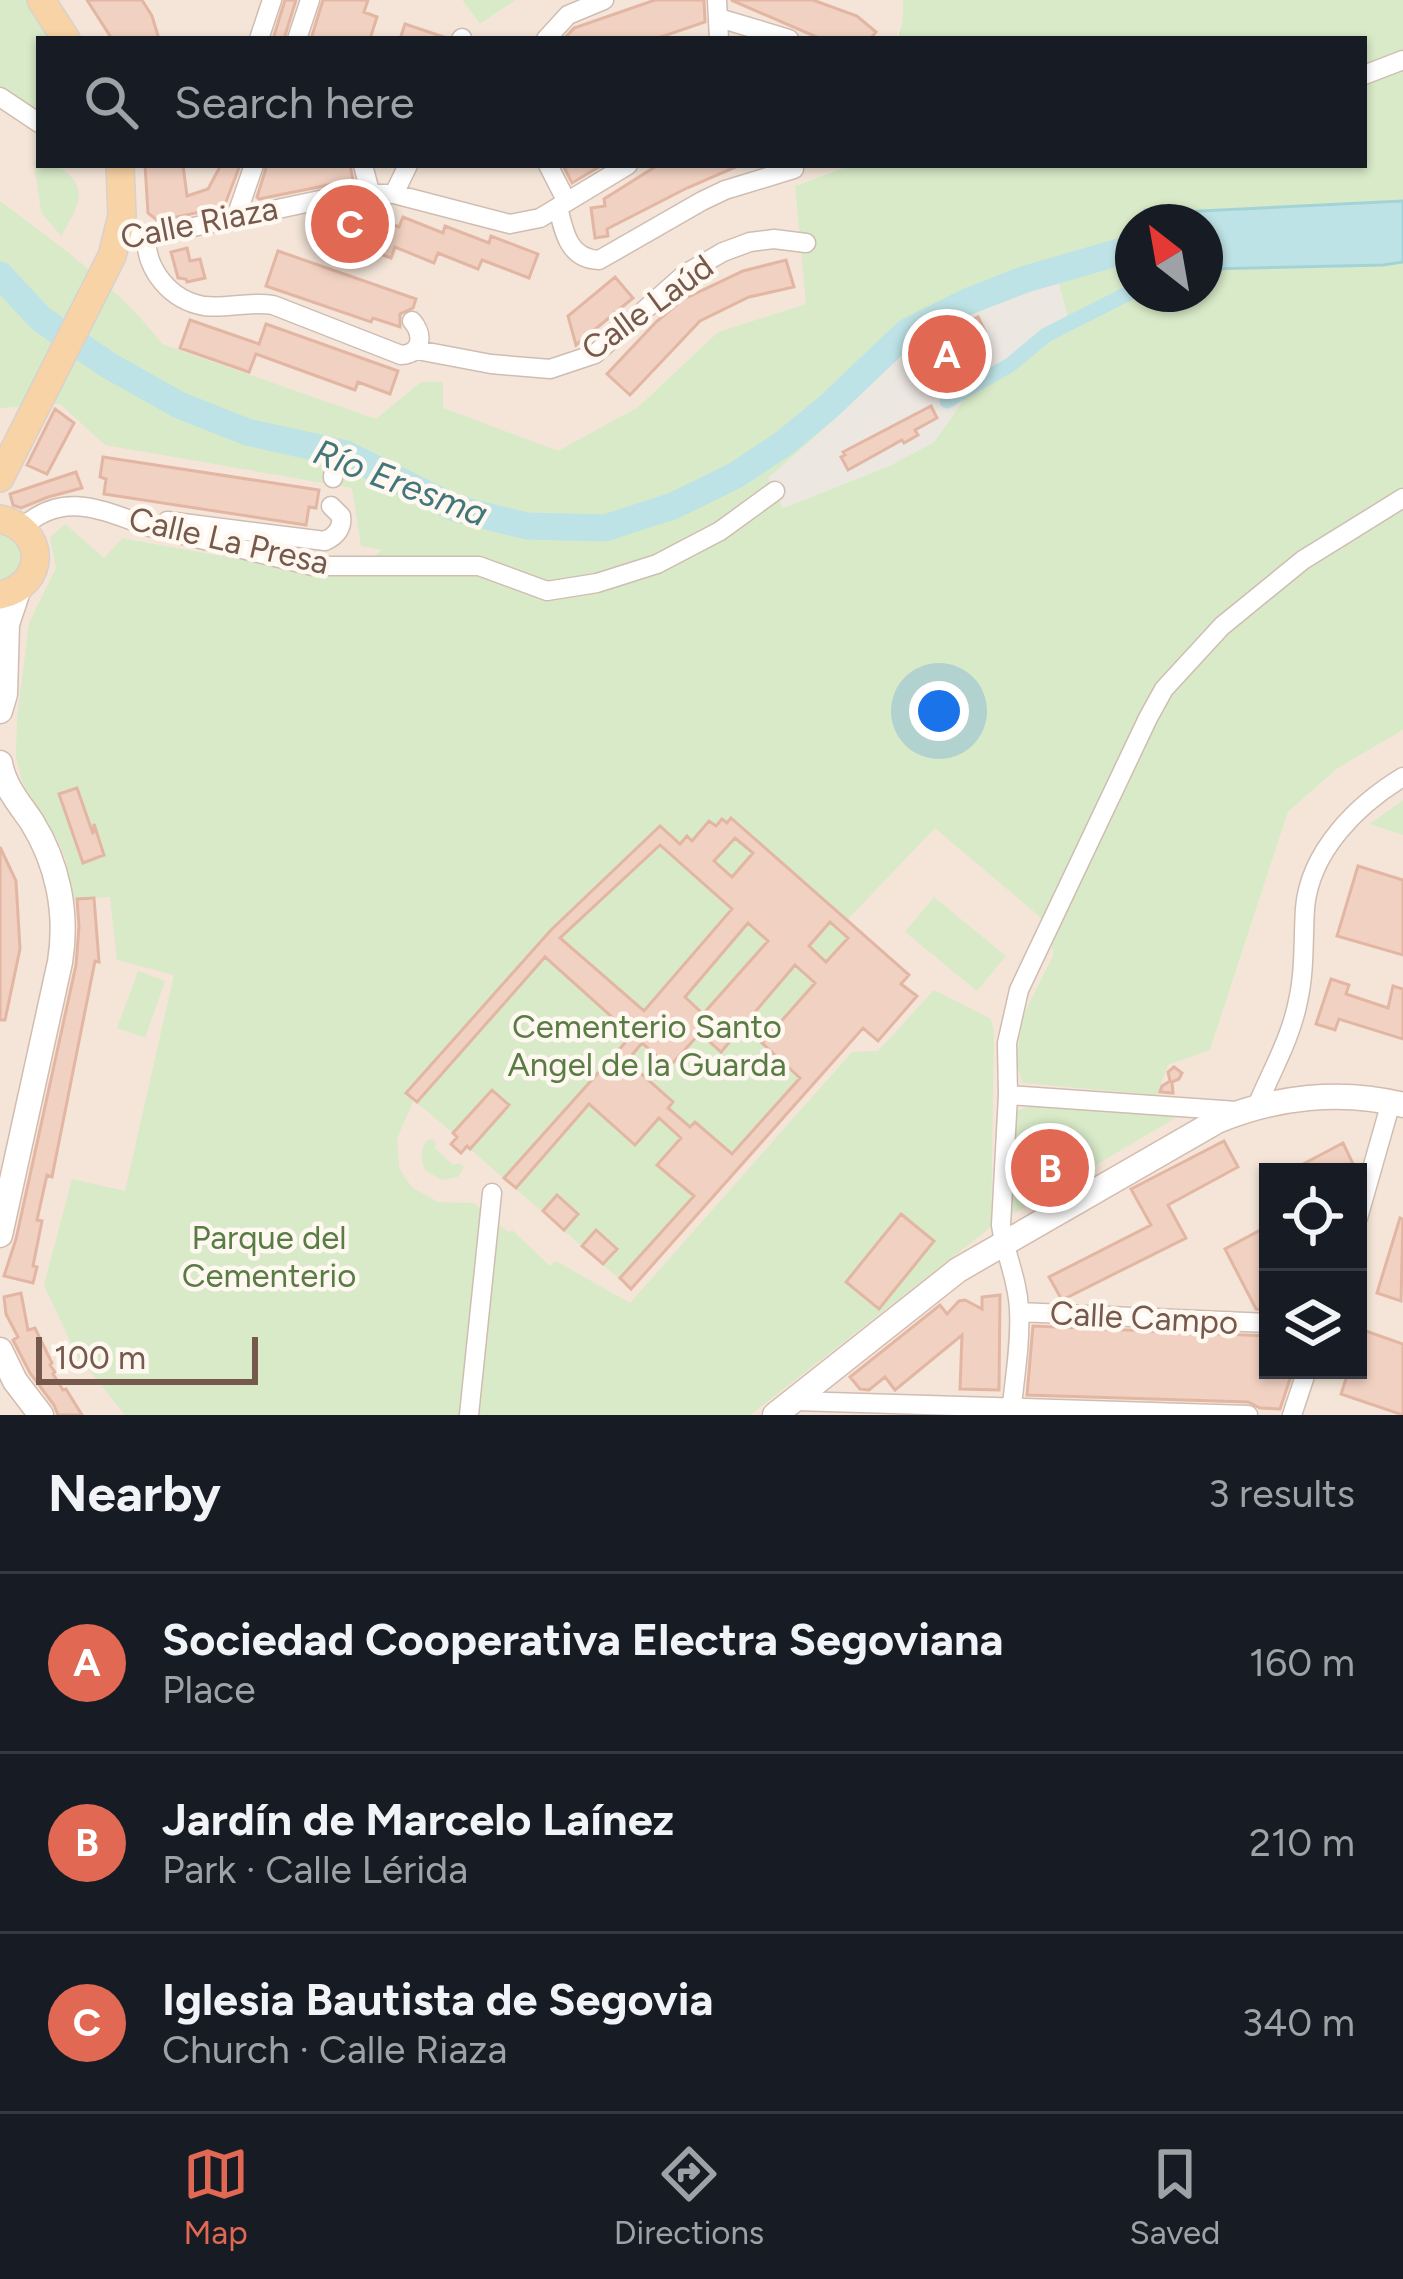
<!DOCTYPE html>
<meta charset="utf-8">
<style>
:root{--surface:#171b24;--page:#20242c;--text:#f1f3f6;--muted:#9ea1a6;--line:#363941;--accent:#e16853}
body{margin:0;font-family:Figtree,sans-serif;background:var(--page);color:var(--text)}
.controls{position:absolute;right:36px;bottom:36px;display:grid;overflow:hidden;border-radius:0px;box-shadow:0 3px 9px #0004}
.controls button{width:108px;height:108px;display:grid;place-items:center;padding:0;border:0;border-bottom:3px solid var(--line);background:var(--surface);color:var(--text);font:60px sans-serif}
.compass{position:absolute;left:1115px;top:204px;width:108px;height:108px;border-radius:50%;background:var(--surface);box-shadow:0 3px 9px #0004;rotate:329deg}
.scale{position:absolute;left:36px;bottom:30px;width:222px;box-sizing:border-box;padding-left:12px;border:6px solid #76594d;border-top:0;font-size:33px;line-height:42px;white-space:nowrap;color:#76594d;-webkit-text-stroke:9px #fef8f0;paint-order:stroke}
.you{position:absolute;left:939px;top:711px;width:42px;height:42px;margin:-30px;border:9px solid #fff;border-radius:50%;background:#1a73e8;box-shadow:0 0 0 18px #1a73e833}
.badge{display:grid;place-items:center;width:78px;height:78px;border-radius:50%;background:var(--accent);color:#fff;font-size:39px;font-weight:700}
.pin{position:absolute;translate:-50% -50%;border:6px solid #fff;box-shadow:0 3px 12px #0006}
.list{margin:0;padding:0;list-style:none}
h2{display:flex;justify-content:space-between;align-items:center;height:156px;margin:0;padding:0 48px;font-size:51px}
h2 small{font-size:39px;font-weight:400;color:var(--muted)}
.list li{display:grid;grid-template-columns:78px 1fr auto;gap:36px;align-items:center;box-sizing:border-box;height:180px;padding:0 48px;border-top:3px solid var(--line)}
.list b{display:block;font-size:45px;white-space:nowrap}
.list p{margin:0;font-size:39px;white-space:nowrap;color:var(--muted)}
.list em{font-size:39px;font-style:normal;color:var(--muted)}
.icon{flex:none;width:66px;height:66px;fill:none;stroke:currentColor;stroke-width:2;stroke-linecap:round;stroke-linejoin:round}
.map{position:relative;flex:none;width:1403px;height:1415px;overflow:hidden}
.search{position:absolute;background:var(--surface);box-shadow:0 3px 9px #0004;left:36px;right:36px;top:36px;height:132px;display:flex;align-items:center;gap:30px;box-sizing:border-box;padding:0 42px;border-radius:0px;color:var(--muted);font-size:45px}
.sheet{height:696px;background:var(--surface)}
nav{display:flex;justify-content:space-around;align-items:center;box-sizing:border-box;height:168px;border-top:3px solid var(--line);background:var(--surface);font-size:33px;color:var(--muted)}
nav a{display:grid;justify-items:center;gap:6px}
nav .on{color:var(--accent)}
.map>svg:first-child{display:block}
</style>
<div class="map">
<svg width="1403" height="1415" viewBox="0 0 1403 1415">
<rect width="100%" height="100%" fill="#fcf3e9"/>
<path fill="#f4e5d8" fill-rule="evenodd" d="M 0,0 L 462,0 L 480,24 L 516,0 L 903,0 L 902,23 L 896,39 L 39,39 L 39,165 L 851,165 L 795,186 L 807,304 L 718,332 L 638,407 L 340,577 L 124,538 L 935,827 L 1048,924 L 1053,955 L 1023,1015 L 1168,1065 L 1210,1050 L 1288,812 L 1338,768 L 1403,730 L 1403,1415 L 0,1415 ZM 1268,1172 L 1358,1172 L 1358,1370 L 1268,1370 Z"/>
<path fill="#ede7e2" d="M 1057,275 L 1068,319 L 1042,332 L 1014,358 L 967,395 L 934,442 L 889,466 L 783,508 L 767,478 L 835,419 L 904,353 L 902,348 L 958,313 L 1000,293 Z"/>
<path fill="#d8eac8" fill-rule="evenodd" d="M 0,0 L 29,0 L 51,39 L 39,39 L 39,116 L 0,88 Z
M 462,0 L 516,0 L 480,24 Z
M 903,0 L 1403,0 L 1403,730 L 1338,768 L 1288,812 L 1210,1050 L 1168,1065 L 1157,1095 L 1023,1083 L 1016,1064 L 1023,1015 L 1053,955 L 1048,924 L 935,828 L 847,920 L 909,975 L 902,984 L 917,996 L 878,1041 L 863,1028 L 631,1289 L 470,1149 L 508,1105 L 492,1090 L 453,1133 L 410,1097 L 413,1102 L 397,1138 L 399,1167 L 405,1178 L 413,1188 L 438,1202 L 474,1203 L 508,1232 L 512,1230 L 550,1266 L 556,1261 L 630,1303 L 852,1052 L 878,1051 L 934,990 L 991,1019 L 994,1031 L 991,1227 L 750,1415 L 125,1415 L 76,1354 L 44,1285 L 72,1179 L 125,1191 L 174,975 L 117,960 L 110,897 L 71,900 L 66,862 L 61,847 L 22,782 L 16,757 L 17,718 L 29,623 L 56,568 L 50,537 L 65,524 L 104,558 L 123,538 L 340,577 L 383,550 L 361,546 L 352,488 L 105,445 L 60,404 L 0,408 L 0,201 C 57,244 119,287 162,344 L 376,419 L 421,382 L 443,382 L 443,408 L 558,451 L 638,407 L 718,332 L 806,304 L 795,186 L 851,165 L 1364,165 L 1364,39 L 897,39 L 902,23 ZM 1133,222 L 1205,222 L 1205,294 L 1133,294 ZM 1057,276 L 1068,319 L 1042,332 L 1014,358 L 967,395 L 934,442 L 889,466 L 783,508 L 768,478 L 835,419 L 904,353 L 903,348 L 958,313 L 1000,293 Z
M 34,162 L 39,162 L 39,165 C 52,165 57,165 67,173 C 91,193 73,214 61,236 L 41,212 Z
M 0,528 L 15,532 L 27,568 L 0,586 Z
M 1403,800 L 1403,835 L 1370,824 L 1399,803 Z
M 934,897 L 1006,956 L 977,991 L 905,932 Z
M 138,971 L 165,981 L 145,1038 L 117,1028 Z
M 1032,1105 L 1182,1114 L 1008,1217 L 1010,1118 L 1017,1111 Z
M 432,1139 L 436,1142 L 435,1148 L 453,1165 L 459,1163 L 464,1167 L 458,1177 L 442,1180 L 425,1170 C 420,1159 421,1151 426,1141 Z"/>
<path fill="#bee3e6" stroke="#a4d3d7" stroke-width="3" d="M 1403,201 L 1403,262 L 1383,265 L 1205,269 L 1205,222 L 1146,222 L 1145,210 L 1180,212 Z"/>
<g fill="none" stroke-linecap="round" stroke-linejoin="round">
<path stroke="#bee3e6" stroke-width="15" d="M 947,401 L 1010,365 L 1046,335 L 1133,291"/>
<path stroke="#bee3e6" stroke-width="27" d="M 0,275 L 41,319 L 108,365 L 179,405 L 247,432 L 346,454 L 457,509 L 527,526 L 605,528 L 673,506 L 736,475 L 783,444 L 828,407 L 907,332 L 969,301 L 1026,279 L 1133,248"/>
</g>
<path fill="#f1d1c2" stroke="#e3b6a3" stroke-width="3" fill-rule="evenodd" d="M 87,0 L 142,0 L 152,16 L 159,39 L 112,39 Z
M 285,0 L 296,0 L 284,39 L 273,39 Z
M 323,0 L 368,0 L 364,12 L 377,17 L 370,39 L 311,39 Z
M 655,0 L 704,0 L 705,22 L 655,39 L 564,39 L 574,28 Z
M 731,0 L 813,0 L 857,16 L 876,32 L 870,39 L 821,39 Z
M 405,24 L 444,37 L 444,39 L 400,39 Z
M 145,165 L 183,165 L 187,196 L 208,189 L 221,165 L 240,165 L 224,207 L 158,221 L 148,213 Z
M 267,165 L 350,165 L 353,180 L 259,199 L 257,197 Z
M 563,165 L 602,165 L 572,183 Z
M 658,165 L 740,165 L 687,188 L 607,229 L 608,236 L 595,238 L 591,208 L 605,206 L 604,199 Z
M 351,209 L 399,227 L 403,217 L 443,233 L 445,226 L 489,243 L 491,236 L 538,254 L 529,278 L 482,260 L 478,269 L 438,253 L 434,263 L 395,247 L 391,258 L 340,239 Z
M 187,248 L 190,261 L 200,259 L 205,278 L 187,282 L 186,279 L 178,278 L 171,252 Z
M 278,251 L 416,299 L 413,308 L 400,314 L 400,327 L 373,318 L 371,322 L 266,286 Z
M 786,260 L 794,287 L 749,297 L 700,321 L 630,395 L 607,374 L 656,322 L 682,300 L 743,271 Z
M 615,277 L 633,298 L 576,345 L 568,316 Z
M 978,317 L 985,331 L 970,339 L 985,369 L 932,395 L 915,362 L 919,360 L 914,349 Z
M 190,320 L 259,344 L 266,324 L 398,371 L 390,394 L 358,382 L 355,390 L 256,354 L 249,372 L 180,348 Z
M 931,406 L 937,418 L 915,430 L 918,435 L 904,443 L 902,440 L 848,470 L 841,457 L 845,455 L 843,452 Z
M 55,409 L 74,423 L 47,474 L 27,465 Z
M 103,457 L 319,490 L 316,508 L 309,507 L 306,525 L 104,494 L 106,479 L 100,477 Z
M 76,472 L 82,488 L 48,497 L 21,508 L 13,505 L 10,494 Z
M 77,788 L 93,834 L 94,824 L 104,855 L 83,863 L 59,794 Z
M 731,818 L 909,975 L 901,984 L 917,996 L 878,1041 L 863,1028 L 631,1289 L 620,1278 L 694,1196 L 657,1165 L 681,1138 L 659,1118 L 635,1145 L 589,1104 L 516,1188 L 504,1178 L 632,1035 L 545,957 L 417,1102 L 406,1093 L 551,930 L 660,826 L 680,844 L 687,836 L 692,841 L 709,821 L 716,826 L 722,819 L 727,823 ZM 735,838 L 753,853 L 732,877 L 714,861 ZM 660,845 L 732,909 L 644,1011 L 560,938 ZM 830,922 L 848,938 L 826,962 L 809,946 ZM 748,923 L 768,941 L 703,1014 L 685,997 ZM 795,965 L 815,983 L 762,1043 L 800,1078 L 732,1154 L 695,1122 L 690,1127 L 668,1108 L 673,1102 L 627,1061 L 642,1043 L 669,1067 L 700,1033 L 721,1052 Z
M 0,847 L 16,881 L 20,949 L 5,1020 L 0,1020 Z
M 1358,866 L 1403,880 L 1403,955 L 1337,936 Z
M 94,898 L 99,962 L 95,961 L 52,1177 L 47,1175 L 37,1220 L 42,1221 L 33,1266 L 37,1267 L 33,1283 L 4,1276 L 16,1239 L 76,965 L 79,926 L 77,899 Z
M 1331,979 L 1349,985 L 1346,994 L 1388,1008 L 1393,986 L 1403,989 L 1403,1039 L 1339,1019 L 1335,1030 L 1316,1024 Z
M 1174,1067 L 1182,1073 L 1179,1079 L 1172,1082 L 1173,1093 L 1160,1092 L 1162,1086 L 1170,1081 L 1168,1072 Z
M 492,1090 L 509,1105 L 470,1149 L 467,1146 L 461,1153 L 451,1144 L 457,1137 L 453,1133 Z
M 1224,1141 L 1238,1167 L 1168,1205 L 1186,1238 L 1062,1300 L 1049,1277 L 1151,1225 L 1131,1189 Z
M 1343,1143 L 1357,1172 L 1288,1172 Z
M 557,1195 L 578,1214 L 564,1230 L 543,1211 Z
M 901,1214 L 934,1241 L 879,1309 L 846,1282 Z
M 1400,1218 L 1403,1219 L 1401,1301 L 1377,1293 Z
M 1268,1226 L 1268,1310 L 1256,1309 L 1225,1249 Z
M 596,1230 L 617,1249 L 603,1264 L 582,1246 Z
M 21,1293 L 28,1330 L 35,1328 L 52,1363 L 50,1365 L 55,1372 L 53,1374 L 63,1390 L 66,1389 L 82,1415 L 58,1415 L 54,1405 L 30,1373 L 13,1340 L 18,1337 L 6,1314 L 4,1297 Z
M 1000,1295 L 999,1390 L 960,1389 L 962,1335 L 895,1390 L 885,1377 L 869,1390 L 860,1389 L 850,1377 L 940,1305 L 947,1314 L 959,1301 L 965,1300 L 982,1309 L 982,1297 Z
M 1033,1326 L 1268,1336 L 1268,1370 L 1293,1370 L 1280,1409 L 1260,1408 L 1248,1402 L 1027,1395 Z
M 1363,1330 L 1403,1344 L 1403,1415 L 1341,1394 L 1349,1370 L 1358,1370 L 1358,1346 Z"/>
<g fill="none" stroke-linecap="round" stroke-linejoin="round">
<g stroke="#d0bdb1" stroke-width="21">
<path id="street" d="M 717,0 L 719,39
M 719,18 L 789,39
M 259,39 L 272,0
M 297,39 L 310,0
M 461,39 L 462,38
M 546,39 L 568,15 L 604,0
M 1364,75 L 1403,60
M 0,97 L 39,123
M 363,165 L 370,192
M 548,165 L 567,202
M 394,194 L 408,165
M 558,207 C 564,233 569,259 599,260 L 702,201 L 725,190 L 794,169
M 236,217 L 254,165
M 120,230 L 146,237 L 353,193 L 394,194 L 510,224 L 540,218 L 628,165
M 146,237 C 146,270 170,300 204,306 C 226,309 250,301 273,305 L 401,355 C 422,354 424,335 412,321
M 417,350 L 491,364 L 550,369 L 595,354 L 685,274 L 723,252 L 750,242 L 774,239 L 806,243
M 333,478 L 333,476
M 167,521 L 325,541 C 336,536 343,528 341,516 L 331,506
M 22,528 C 63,489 103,511 150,527 L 313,566 L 479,566 L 547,591 L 597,583 L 657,564 L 720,531 L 775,491
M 1008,1095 L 1237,1111
M 1257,1106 C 1271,1072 1291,1038 1298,1001 C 1305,970 1303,939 1305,908 C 1310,851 1357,805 1403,777
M 1358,1218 L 1391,1102
M 1019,1312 L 1268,1323
M 796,1401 L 1248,1415
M 469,1415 L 492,1193
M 1011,1415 C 1014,1381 1021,1344 1019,1309 C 1018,1280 1005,1254 1001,1225 L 1008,1095 L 1007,1043 L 1019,990 L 1148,718 L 1164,689 L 1222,626 L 1303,560 L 1403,498
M 1292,1415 L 1307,1370"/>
</g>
<g stroke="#d3bcaf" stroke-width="27">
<path id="secondary" d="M 0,711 L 5,694 L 7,624 L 19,588
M 0,763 C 4,786 19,803 32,822 C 58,864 68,913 60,962 L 0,1235
M 0,1350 L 15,1381 L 41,1415
M 775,1415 L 958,1270 L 1217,1121 C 1275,1097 1341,1089 1403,1105"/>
</g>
<g stroke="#d9d1cd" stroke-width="30">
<path id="primary" d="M 41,0 L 66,39
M 0,478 L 112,256 L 122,216 L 120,165
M 0,519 C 47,529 47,585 0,595"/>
</g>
<use href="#street" stroke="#fff" stroke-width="18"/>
<use href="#secondary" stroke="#fff" stroke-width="24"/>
<use href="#primary" stroke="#f8d3a5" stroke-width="27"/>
</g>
<g text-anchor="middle" stroke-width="9" stroke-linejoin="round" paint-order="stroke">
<g font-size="33" fill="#76594d" stroke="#fef8f0">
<text transform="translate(199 222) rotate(-11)" y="12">Calle Riaza</text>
<text transform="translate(647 307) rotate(-36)" y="12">Calle Laúd</text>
<text transform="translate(229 540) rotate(13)" y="12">Calle La Presa</text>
<text transform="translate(1144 1317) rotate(3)" y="12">Calle Campo</text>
</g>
<g font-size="33" fill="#597c45" stroke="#fef8f0">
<text x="647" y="1038">Cementerio Santo<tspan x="647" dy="38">Angel de la Guarda</tspan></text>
<text x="269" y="1249">Parque del<tspan x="269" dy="38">Cementerio</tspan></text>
</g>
<g font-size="36" font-style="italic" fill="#41767b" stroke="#fef8f0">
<text transform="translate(401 482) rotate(21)" y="13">Río Eresma</text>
</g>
</g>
</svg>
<div class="controls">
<button><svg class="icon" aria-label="locate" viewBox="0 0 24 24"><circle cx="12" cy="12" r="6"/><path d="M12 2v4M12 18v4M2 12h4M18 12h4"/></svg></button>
<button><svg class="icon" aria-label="layers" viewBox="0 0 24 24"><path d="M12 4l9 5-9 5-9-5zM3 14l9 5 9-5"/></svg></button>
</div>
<svg class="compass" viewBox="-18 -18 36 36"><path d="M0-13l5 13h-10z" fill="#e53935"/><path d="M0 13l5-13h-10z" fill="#9ea1a6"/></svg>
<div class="scale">100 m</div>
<div class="you"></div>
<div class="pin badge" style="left:947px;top:354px">A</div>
<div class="pin badge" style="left:1050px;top:1168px">B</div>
<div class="pin badge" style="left:350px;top:224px">C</div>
<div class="search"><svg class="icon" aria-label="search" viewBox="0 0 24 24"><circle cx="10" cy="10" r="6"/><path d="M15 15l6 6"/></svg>Search here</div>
</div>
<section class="sheet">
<h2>Nearby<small>3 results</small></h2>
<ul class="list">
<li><span class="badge">A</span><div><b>Sociedad Cooperativa Electra Segoviana</b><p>Place</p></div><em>160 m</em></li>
<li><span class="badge">B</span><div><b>Jardín de Marcelo Laínez</b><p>Park · Calle Lérida</p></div><em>210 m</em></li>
<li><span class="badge">C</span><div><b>Iglesia Bautista de Segovia</b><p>Church · Calle Riaza</p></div><em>340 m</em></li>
</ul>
</section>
<nav>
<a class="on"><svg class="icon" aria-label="map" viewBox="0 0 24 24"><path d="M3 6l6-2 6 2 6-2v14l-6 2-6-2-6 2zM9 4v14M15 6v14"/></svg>Map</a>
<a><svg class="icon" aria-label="directions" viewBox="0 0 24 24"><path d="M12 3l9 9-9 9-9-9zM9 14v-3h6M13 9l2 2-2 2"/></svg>Directions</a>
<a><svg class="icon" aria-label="saved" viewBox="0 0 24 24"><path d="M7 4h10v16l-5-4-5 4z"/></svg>Saved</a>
</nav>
